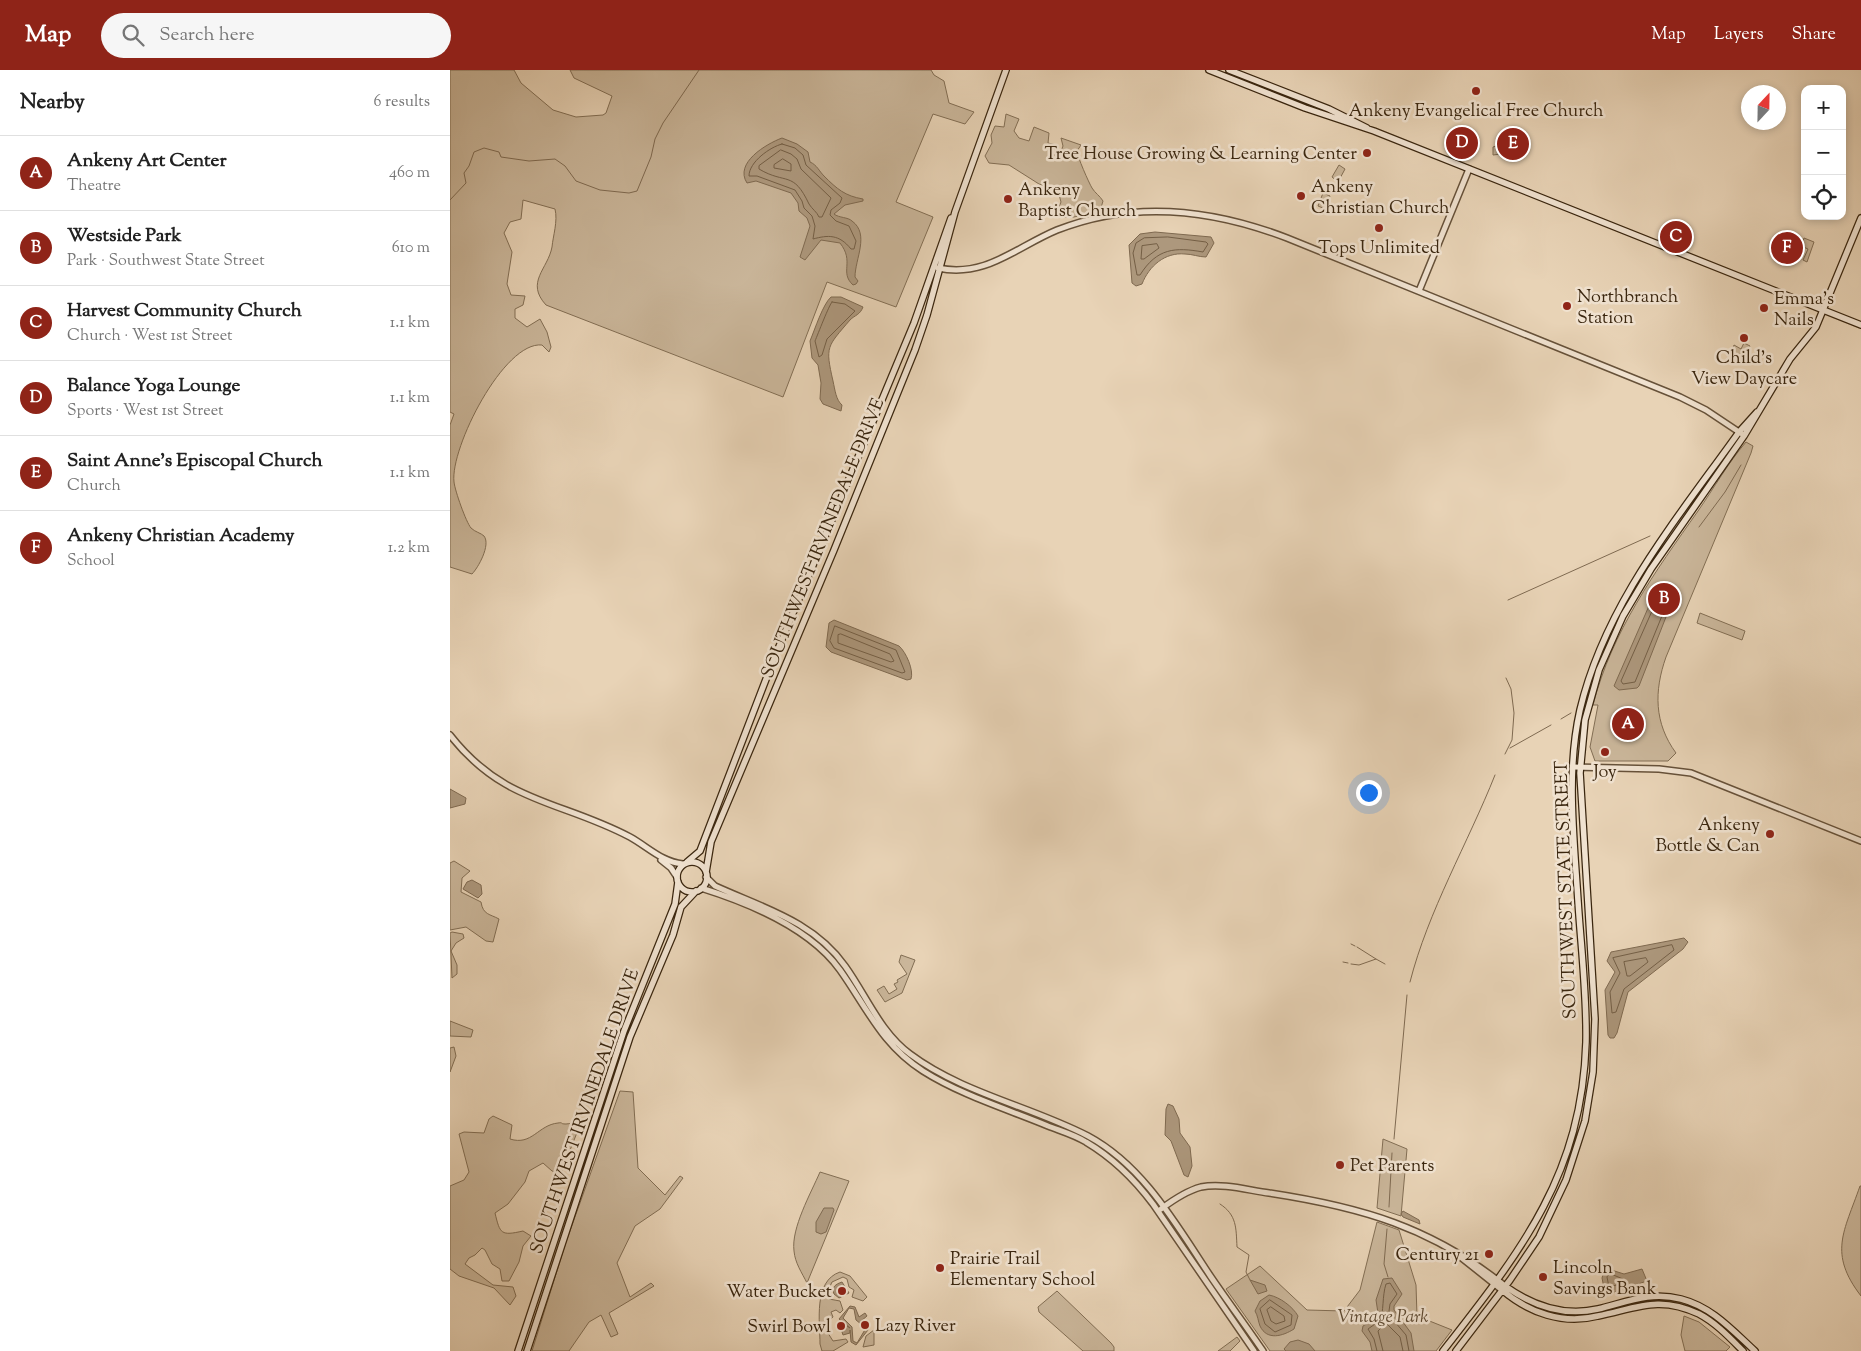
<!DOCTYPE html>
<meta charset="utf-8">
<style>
:root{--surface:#fff;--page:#f6f6f6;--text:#222;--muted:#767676;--line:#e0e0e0;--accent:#8f2418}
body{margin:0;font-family:"Sorts Mill Goudy",serif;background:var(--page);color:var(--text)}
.controls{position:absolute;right:15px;top:15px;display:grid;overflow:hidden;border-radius:10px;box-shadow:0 2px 8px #0003}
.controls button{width:45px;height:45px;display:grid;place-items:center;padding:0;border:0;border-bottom:1px solid var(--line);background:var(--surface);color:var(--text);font:25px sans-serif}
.compass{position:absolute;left:1291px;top:15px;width:45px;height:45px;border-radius:50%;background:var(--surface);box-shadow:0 2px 8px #0003;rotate:22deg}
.you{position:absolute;left:918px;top:722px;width:18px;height:18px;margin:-12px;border:4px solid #fff;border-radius:50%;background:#1a73e8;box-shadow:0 0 0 8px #1a73e833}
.badge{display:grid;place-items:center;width:32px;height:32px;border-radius:50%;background:var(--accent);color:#fff;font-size:16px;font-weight:700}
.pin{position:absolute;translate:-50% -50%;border:2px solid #fff;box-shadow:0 1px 5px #0006}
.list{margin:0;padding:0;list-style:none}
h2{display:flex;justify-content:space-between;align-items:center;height:65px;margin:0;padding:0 20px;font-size:21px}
h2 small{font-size:16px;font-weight:400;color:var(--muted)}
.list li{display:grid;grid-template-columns:32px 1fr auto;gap:15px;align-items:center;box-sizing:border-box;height:75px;padding:0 20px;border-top:1px solid var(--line)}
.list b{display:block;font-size:19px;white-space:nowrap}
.list p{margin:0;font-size:16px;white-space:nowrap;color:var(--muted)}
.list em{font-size:16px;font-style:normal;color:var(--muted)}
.icon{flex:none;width:28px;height:28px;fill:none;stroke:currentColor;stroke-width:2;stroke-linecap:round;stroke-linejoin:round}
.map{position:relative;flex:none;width:1411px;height:1281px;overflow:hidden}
header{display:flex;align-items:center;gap:30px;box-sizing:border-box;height:70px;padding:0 25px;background:var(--accent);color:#fff}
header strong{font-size:24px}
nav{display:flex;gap:28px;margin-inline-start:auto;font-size:18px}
.search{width:350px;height:45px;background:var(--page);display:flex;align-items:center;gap:12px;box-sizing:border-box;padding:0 18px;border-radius:28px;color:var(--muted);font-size:19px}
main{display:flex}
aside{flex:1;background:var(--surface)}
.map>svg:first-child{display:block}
</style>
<header>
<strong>Map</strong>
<div class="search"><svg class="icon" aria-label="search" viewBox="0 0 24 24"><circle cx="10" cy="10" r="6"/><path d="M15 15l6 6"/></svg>Search here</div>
<nav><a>Map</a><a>Layers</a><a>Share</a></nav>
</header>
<main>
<aside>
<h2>Nearby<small>6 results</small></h2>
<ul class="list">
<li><span class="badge">A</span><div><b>Ankeny Art Center</b><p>Theatre</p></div><em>460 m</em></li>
<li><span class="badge">B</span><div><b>Westside Park</b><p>Park · Southwest State Street</p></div><em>610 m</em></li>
<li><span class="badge">C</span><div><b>Harvest Community Church</b><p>Church · West 1st Street</p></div><em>1.1 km</em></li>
<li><span class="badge">D</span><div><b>Balance Yoga Lounge</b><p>Sports · West 1st Street</p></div><em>1.1 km</em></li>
<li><span class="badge">E</span><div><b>Saint Anne's Episcopal Church</b><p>Church</p></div><em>1.1 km</em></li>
<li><span class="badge">F</span><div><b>Ankeny Christian Academy</b><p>School</p></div><em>1.2 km</em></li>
</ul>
</aside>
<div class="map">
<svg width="1411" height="1281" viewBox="0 0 1411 1281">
<rect width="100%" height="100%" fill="#e8d3b6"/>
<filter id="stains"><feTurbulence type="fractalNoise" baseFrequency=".004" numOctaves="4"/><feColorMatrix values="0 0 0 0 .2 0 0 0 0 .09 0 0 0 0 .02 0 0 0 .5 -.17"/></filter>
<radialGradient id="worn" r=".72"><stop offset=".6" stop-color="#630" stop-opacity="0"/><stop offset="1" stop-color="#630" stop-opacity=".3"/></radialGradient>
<path fill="#cab69a" stroke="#826e54" d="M 0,0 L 64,0 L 71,13 L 103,40 L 126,47 L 153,45 L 156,43 L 162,26 L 124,8 L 120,0 L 481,0 L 484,5 L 494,11 L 499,33 L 524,42 L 515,54 L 483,44 L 446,132 L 483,147 L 446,237 L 377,212 L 333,327 L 96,235 C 75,212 98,199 102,177 C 103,166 108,151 105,139 L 73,130 L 71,149 L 60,152 L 54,163 L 62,182 L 57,214 L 61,225 L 75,226 L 73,235 L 65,239 L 65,248 L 77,257 L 90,249 L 97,262 L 101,277 L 99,282 L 92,275 C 54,271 0,378 4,412 C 5,421 16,452 21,458 C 25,462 31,463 34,466 C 41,475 28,498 22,504 L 0,497 L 0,355 L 4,344 L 0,342 Z
M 556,44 L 569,49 L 564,61 L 569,68 L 579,71 L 584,57 L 599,63 L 598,73 L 606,75 L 609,86 L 613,76 L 611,68 L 631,75 L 627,81 C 627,86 639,113 642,118 C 645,123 650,126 653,131 L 650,141 L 624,147 L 608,147 L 606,144 L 611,132 L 608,121 L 589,114 L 559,95 L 539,93 L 535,86 L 542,73 L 541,65 L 545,56 L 554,57 Z
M 1052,74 L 1054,78 L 1051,84 L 1043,85 L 1043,77 Z
M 889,95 L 895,99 L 888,112 L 882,107 Z
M 873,123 L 880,126 L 875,139 L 868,136 Z
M 1354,168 L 1364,172 L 1357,192 L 1353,190 L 1358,179 L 1351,176 Z
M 1294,273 L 1300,276 L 1295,286 L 1285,283 L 1283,287 L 1280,286 L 1284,275 L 1291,279 Z
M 1296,372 L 1303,376 L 1301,383 L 1216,587 C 1204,621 1204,653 1226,683 L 1218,691 L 1145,691 L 1140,677 L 1148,635 L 1143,635 C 1162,561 1205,502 1248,441 C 1264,418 1278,393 1296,372 Z
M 1250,543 L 1295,561 L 1292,570 L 1247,553 Z
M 4,791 L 20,801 L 12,808 L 11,822 L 31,832 C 33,845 40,844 49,849 L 43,872 L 36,871 L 16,857 L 0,860 L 0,793 Z
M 2,862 L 13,864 L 14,868 L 6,873 L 1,881 L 7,895 L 7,904 L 2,908 L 0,863 Z
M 451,885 L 465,890 L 452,923 L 435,932 L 427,920 L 434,916 L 439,924 L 447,919 L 444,914 L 448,912 L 447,910 L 457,904 L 449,892 Z
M 0,951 L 23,960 L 21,967 L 0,966 Z
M 4,977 L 6,986 L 0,1002 L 0,978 Z
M 170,1021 L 183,1022 L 188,1098 L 215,1125 L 230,1106 L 233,1108 L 210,1139 L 185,1156 L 167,1193 L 180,1227 L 201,1213 L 204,1216 L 159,1243 L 168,1264 L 161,1267 L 151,1245 L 139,1252 L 119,1281 L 82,1281 L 116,1172 Z
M 43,1046 L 62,1055 L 60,1069 C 82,1076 88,1055 108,1053 C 114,1052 109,1054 116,1054 C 120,1054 123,1052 128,1052 L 130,1055 L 111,1103 L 102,1101 L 93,1093 L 79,1101 L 75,1112 L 58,1134 L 45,1143 C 50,1164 51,1166 73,1161 L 81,1166 L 73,1176 L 69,1192 L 59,1211 L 52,1211 L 50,1199 L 42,1194 L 35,1180 L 32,1178 L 25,1185 L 19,1188 L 15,1194 L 43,1215 L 63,1217 L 66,1226 L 60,1235 L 44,1218 L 9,1206 L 0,1199 L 0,1116 L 14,1110 L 19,1102 L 9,1064 L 14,1062 L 34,1063 L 39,1049 Z
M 933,1069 L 957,1079 L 951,1146 L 927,1138 Z
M 370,1102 L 399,1111 L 357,1213 C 352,1203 345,1193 344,1181 C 341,1158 361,1123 370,1102 Z
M 1410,1116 L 1411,1116 L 1411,1226 C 1378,1183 1394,1162 1410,1116 Z
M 927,1152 L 949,1160 L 966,1215 L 967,1246 L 1002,1260 L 986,1281 L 820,1281 L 776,1219 L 810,1196 L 857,1240 L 894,1241 L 910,1220 Z
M 390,1202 L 400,1206 L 417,1227 L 413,1231 L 402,1227 L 404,1220 L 399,1217 L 397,1209 L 393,1207 L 382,1212 L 376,1225 L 379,1229 L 390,1231 L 393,1240 L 390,1243 L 386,1240 L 381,1242 L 383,1247 L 376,1253 L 376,1260 L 383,1271 L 396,1269 L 398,1272 L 383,1281 L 372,1281 L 370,1274 C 370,1252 363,1211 390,1202 Z
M 607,1221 L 661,1273 L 664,1277 L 664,1281 L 633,1281 L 589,1242 L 588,1237 Z
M 1234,1246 L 1249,1252 L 1280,1277 L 1276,1281 L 1235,1281 L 1231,1265 Z
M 424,1260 L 424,1275 L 413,1277 L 416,1266 Z
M 787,1267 L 790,1271 L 780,1281 L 768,1281 Z"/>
<path fill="#ad987d" stroke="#7f6a51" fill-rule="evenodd" d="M 332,68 L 347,74 L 358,82 L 360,92 C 367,95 369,101 374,106 C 387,119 395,126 413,129 L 413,131 L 395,135 L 384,144 C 389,148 398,147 402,151 C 420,164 405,189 405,207 L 408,211 L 406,214 L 403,215 C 389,202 405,192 390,173 L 371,170 L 355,190 L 350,187 L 360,156 L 357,148 L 349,141 L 348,133 L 341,123 L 306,111 L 297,113 C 284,93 316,74 332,68 Z
M 705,162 L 761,167 L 764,173 L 756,187 C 749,187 742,184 735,184 C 715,182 699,196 692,214 L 686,216 L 682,213 L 679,175 L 690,164 Z
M 381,227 L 391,227 L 413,237 C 410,245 405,245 400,250 C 377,277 375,276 383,311 C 385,320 386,330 392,335 L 391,341 L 373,334 L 370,329 L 371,313 L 368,295 L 362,288 L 360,271 C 365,259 373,234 381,227 Z
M 1208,525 L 1223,529 L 1189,616 L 1187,618 L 1169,620 L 1164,616 L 1202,529 Z
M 384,550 L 449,576 C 456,582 464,600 461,609 L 457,610 L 381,582 L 376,577 L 379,553 Z
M 0,719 L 16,728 L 15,734 L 0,738 Z
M 22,810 L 31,815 L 32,824 L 28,828 L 13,819 L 17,812 Z
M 1234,868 L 1238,872 L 1233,879 L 1178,922 L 1167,963 L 1164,968 L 1160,968 L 1158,965 L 1155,920 L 1165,902 L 1157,891 L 1161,882 Z
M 718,1034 L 723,1036 L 729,1049 L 730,1063 L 740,1077 L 742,1096 L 738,1107 L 734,1105 L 721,1071 L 715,1065 L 716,1039 Z
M 374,1138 L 383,1138 L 384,1140 L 376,1162 L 371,1164 L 366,1162 L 366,1152 Z
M 953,1141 L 969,1150 L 970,1154 L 953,1147 L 951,1144 Z
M 1155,1198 L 1174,1204 L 1192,1199 L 1197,1211 L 1161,1223 L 1155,1223 L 1152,1208 Z
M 942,1208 L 952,1224 L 944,1236 L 944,1240 L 961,1263 L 964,1281 L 922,1281 L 920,1272 L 912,1261 L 913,1256 L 922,1251 L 928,1243 L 926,1230 L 933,1209 Z
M 800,1210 L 815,1215 L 817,1221 L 808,1224 Z
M 392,1212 L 399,1223 L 389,1228 L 384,1224 C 381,1217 386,1214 392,1212 Z
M 819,1225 C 830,1227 843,1237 848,1246 L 844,1259 C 833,1266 817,1271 810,1256 C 808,1251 808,1246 805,1241 L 810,1231 Z
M 400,1236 L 405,1237 L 409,1247 L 415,1243 L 417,1246 L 411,1251 L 417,1256 L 418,1260 L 406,1275 L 401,1272 L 400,1260 L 400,1263 L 393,1265 L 391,1259 L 397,1256 L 400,1258 L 389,1249 ZM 399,1238 L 404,1239 L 406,1250 L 416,1258 L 407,1273 L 403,1271 L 402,1257 L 393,1248 Z
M 848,1270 L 859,1274 L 865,1281 L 836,1281 L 834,1279 L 840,1272 Z"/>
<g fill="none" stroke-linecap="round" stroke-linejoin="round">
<path stroke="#745f46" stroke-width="1" d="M 332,74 L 345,78 L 353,85 L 356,95 L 392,128 L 390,133 L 381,140 L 380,145 L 386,151 L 399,156 L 406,171 L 404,179 L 401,179 C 389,164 378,165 363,169 L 365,156 L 362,146 L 354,138 L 352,131 L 345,120 L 307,106 L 299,106 C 299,92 320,77 332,74 Z
M 331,80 L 341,84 L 347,89 L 351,99 L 381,128 L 372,147 L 369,147 C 367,142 362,139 359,134 C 343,100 336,115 309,99 L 309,96 Z
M 333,89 L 341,94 L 341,101 L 324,98 L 324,95 Z
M 718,167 L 756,172 L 758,174 L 753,182 C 725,177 707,178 690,205 L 687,205 L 683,183 L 686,173 L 694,168 Z
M 707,174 L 709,178 L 694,189 L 691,189 L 692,176 Z
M 382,232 L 395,234 L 405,241 L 377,269 L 372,285 L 369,287 L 365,271 C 368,264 379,235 382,232 Z
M 1209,531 L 1216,536 L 1185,612 L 1173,614 L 1171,611 L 1206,532 Z
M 385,556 L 446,580 L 455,602 L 452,603 L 384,578 L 380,571 Z
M 391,564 L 440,584 L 444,591 L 441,592 L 388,573 L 388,565 Z
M 1222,875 L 1224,880 L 1174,919 L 1166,942 L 1162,943 L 1160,922 L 1170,903 L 1163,888 Z
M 1196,888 L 1198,892 L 1180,906 L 1177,906 L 1174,892 Z
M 1161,1204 L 1173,1209 L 1174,1213 L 1159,1217 L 1157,1207 Z
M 820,1230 L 842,1245 L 841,1255 L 825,1262 L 815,1254 L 810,1239 Z
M 821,1237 L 834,1246 L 835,1251 L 826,1254 L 821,1251 L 817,1240 Z
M 927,1281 L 924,1269 L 918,1259 C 922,1256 926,1254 930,1249 C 934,1243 932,1226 936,1214 L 940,1213 L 947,1224 L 940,1234 L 939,1241 L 945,1252 L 956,1265 L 959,1281
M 933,1281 L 928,1261 L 936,1253 L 950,1267 L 953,1281"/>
<path stroke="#7f6a51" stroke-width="1" d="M 0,130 L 16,113 L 14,103 L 19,96 L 24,82 L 34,78 L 49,82 L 51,87 L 79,91 L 105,89 L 115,96 L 126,111 L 150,120 L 179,123 L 187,121 L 201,87 L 205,69 L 213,53 L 249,0
M 1249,457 L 1275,422 L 1291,395
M 1058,530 L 1200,466
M 1111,649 L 1121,643
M 1060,678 L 1101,655
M 1055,684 L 1062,670 L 1064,643 L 1061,619 L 1056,608
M 901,874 L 905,876
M 907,877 L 926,889
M 893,892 L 898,893
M 901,894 L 909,895 L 926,889 L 935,894
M 960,912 C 978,841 1018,773 1045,705
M 944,1069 L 957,925
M 770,1134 C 787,1145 786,1158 787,1177 L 799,1185 L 796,1202 L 800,1210
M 939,1137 L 942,1083
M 937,1159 L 934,1194 L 938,1207"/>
<g stroke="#665139" stroke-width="8">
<path id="tertiary" d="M 488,198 C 536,208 566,177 607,160 C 683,130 762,139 837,168 L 1230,327 L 1256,340 L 1292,364
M 969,221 L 1019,99
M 0,665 C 54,734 110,730 180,767 C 198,777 212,792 233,794
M 1123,697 L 1209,699 L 1241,703 L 1411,771
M 211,790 L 221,798 L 227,807
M 256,807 L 265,816 C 313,838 363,851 395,896 C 416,925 430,962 460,984 C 512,1023 580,1036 638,1066 C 694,1096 727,1156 761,1207 C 778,1232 796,1256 813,1281
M 251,818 C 299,833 360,858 390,900 C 417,938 432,975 473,1001 C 511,1025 557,1039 598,1056 C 611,1061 625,1065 636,1072 C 663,1088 685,1110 703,1134 L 804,1281
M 711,1139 C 723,1130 736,1121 751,1117 C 773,1113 797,1120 819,1123 C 911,1137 981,1157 1055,1216
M 1008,1185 L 1052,1220"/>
</g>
<g stroke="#3a260f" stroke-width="8">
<path id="secondary" d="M 759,0 L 855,38 L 924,61 L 1411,255
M 779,0 L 879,39 L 917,58
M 237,792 L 250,781 L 323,591 L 464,253 L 501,148
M227 807a15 15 0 1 1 30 0a15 15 0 1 1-30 0Z
M 256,802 L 261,772 L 384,480 L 465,280 L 477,245 L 505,142 L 556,0
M 1055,1216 C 1083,1236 1113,1247 1148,1239 C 1177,1232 1200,1221 1231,1229 C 1262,1237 1282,1260 1305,1281
M 1052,1220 C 1079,1243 1113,1255 1148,1246 C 1187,1238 1209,1225 1249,1244 C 1266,1253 1280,1268 1293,1281
M 68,1281 L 174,961 L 225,834 L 228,812
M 77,1281 L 180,967 L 223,865 L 231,837 L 246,821
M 993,1281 C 1071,1181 1132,1105 1136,972 C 1137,926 1131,877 1128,831 C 1124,768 1116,702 1130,640 C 1155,534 1227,449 1289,362 L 1307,342
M 1006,1281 L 1060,1210 L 1089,1167 L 1116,1110 L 1135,1051 L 1143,1002 L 1145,949 L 1130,703 L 1135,650 L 1149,600 L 1173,546 L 1201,499 L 1294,366 L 1340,289 L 1366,257 L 1411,148"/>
</g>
<use href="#tertiary" stroke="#f0e2d0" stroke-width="5"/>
<use href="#secondary" stroke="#f0e2d0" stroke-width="5.5"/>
</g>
<g fill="#8f2418" stroke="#f0e2d0" stroke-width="2">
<circle cx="1026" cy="21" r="5"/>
<circle cx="917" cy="83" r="5"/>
<circle cx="851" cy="126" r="5"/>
<circle cx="558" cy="129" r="5"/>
<circle cx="929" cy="158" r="5"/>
<circle cx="1117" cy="236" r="5"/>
<circle cx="1314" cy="238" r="5"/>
<circle cx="1294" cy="268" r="5"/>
<circle cx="1155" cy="682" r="5"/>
<circle cx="1320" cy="764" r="5"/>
<circle cx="890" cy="1095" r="5"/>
<circle cx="1039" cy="1184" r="5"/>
<circle cx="490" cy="1198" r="5"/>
<circle cx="1093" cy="1207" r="5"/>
<circle cx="392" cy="1221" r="5"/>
<circle cx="415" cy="1255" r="5"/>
<circle cx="391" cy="1256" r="5"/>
</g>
<g text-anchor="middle" stroke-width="5" stroke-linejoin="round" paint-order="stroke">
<g font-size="18" fill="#3a260f" stroke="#f0e2d0" text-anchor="start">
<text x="1026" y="46" text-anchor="middle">Ankeny Evangelical Free Church</text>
<text x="907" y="89" text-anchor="end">Tree House Growing &amp; Learning Center</text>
<text x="861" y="122">Ankeny<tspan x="861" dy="21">Christian Church</tspan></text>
<text x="568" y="125">Ankeny<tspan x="568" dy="21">Baptist Church</tspan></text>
<text x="929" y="183" text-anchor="middle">Tops Unlimited</text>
<text x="1127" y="232">Northbranch<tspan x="1127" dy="21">Station</tspan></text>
<text x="1324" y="234">Emma's<tspan x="1324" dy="21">Nails</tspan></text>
<text x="1294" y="293" text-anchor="middle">Child's<tspan x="1294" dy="21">View Daycare</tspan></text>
<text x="1155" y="707" text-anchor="middle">Joy</text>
<text x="1310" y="760" text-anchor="end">Ankeny<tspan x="1310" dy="21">Bottle &amp; Can</tspan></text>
<text x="900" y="1101">Pet Parents</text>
<text x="1029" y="1190" text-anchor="end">Century 21</text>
<text x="500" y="1194">Prairie Trail<tspan x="500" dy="21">Elementary School</tspan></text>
<text x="1103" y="1203">Lincoln<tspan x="1103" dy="21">Savings Bank</tspan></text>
<text x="382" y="1227" text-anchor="end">Water Bucket</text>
<text x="425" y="1261">Lazy River</text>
<text x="381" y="1262" text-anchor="end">Swirl Bowl</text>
</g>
<g font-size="18" fill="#3a260f" stroke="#f0e2d0">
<text transform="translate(372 468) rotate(-68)" y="6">SOUTHWEST IRVINEDALE DRIVE</text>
<text transform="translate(1115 820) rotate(-92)" y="6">SOUTHWEST STATE STREET</text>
<text transform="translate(134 1041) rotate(-71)" y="6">SOUTHWEST IRVINEDALE DRIVE</text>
</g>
<g font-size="18" font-style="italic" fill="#5e4a32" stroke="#f0e2d0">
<text x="933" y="1252">Vintage Park</text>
</g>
</g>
<rect width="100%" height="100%" filter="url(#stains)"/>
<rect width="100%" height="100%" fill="url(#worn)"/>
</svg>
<div class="controls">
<button>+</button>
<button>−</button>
<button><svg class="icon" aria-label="locate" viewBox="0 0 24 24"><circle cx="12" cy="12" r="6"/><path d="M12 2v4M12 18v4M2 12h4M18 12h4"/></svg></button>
</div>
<svg class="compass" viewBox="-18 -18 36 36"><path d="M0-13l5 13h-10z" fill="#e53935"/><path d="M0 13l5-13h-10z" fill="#767676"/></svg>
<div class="you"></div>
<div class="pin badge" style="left:1178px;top:654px">A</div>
<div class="pin badge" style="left:1214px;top:529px">B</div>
<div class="pin badge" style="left:1226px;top:167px">C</div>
<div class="pin badge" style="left:1012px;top:73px">D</div>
<div class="pin badge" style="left:1063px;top:74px">E</div>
<div class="pin badge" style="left:1337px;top:178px">F</div>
</div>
</main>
